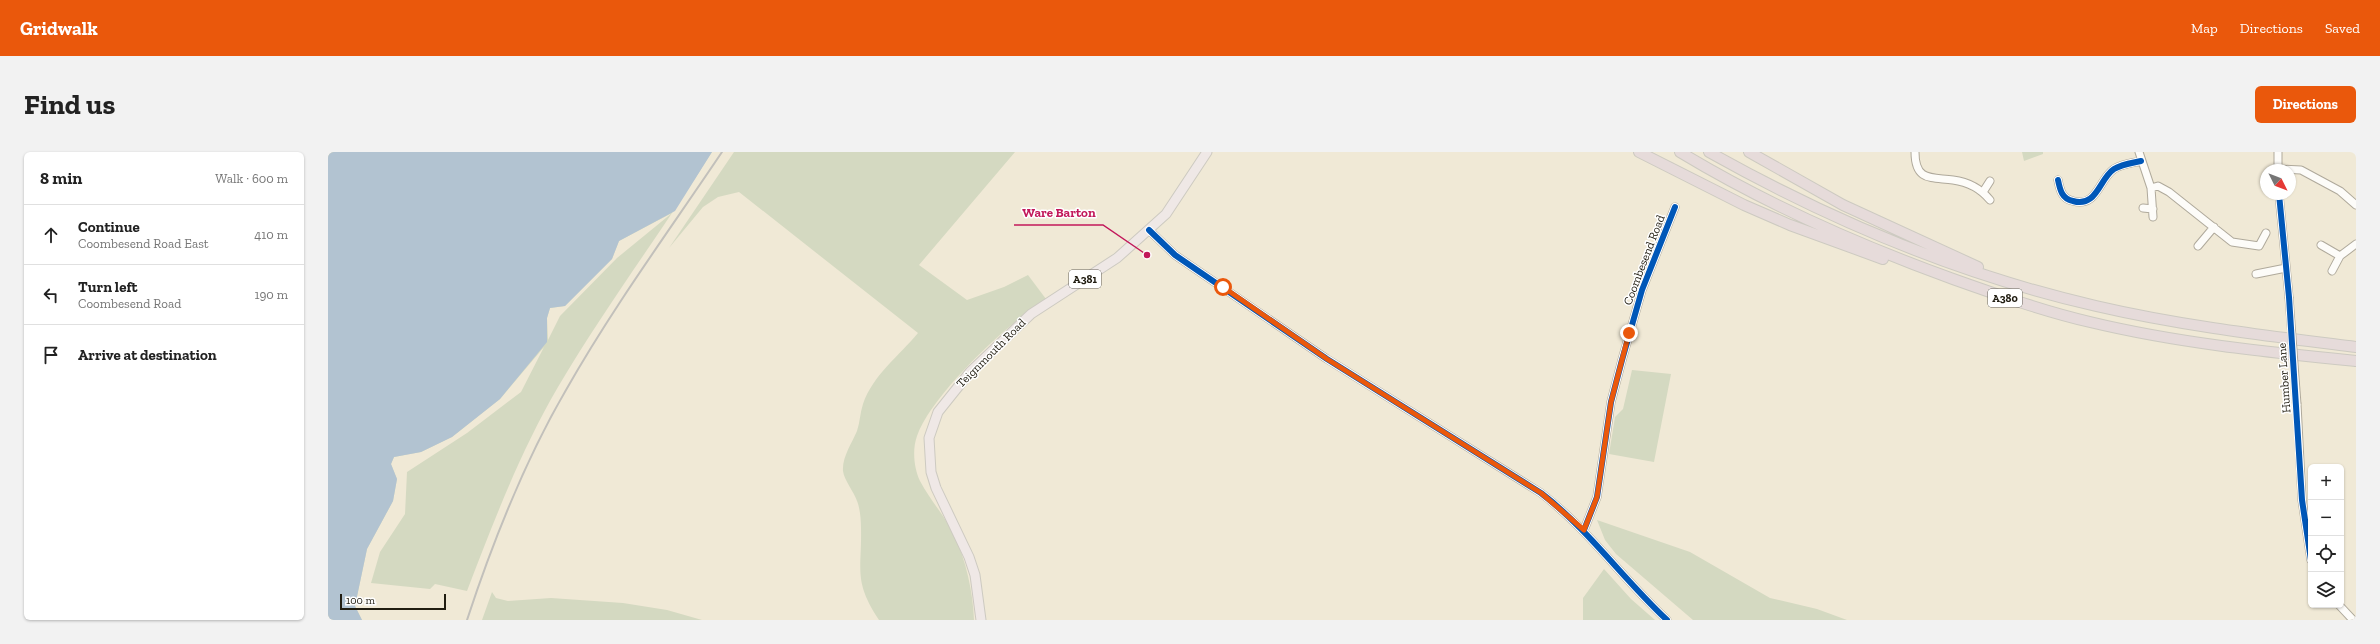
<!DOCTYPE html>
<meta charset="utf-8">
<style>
:root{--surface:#fff;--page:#f2f2f2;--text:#222;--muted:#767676;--line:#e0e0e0;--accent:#ea580c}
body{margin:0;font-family:"Zilla Slab",serif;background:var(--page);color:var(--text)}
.controls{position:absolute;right:12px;bottom:12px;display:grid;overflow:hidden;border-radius:6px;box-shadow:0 1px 3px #0004}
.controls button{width:36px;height:36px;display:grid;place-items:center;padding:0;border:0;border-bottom:1px solid var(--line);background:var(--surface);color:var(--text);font:20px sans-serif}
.compass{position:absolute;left:1932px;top:12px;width:36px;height:36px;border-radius:50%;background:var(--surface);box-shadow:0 1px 3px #0004;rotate:132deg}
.scale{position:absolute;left:12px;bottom:10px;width:106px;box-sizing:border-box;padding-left:4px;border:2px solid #211d11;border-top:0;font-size:11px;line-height:14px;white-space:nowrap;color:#211d11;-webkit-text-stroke:3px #fff;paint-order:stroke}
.stop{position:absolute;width:12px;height:12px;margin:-9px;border:3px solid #ea580c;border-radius:50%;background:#fff}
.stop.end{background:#ea580c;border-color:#fff;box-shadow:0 1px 4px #0008}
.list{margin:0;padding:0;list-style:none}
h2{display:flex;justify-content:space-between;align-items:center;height:52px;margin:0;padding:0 16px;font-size:17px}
h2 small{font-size:13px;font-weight:400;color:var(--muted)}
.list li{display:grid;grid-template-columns:26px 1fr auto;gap:12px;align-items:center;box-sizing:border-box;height:60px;padding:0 16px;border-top:1px solid var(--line)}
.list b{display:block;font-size:15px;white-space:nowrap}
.list p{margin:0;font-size:13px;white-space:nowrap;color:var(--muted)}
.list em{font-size:13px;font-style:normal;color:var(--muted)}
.icon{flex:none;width:22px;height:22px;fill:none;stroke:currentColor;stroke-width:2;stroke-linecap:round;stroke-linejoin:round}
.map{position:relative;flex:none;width:2028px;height:468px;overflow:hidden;border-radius:6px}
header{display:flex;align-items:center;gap:24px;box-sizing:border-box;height:56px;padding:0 20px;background:var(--accent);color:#fff}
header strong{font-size:19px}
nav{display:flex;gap:22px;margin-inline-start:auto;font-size:14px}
.intro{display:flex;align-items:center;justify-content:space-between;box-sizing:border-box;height:96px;padding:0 24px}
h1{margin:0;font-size:28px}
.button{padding:10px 18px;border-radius:6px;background:var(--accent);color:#fff;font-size:14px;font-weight:700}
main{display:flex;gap:24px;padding:0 24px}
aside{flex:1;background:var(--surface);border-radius:6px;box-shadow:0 1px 3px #0004}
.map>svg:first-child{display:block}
</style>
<header>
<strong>Gridwalk</strong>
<nav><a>Map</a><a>Directions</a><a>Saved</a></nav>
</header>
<div class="intro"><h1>Find us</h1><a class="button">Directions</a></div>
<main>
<aside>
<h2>8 min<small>Walk · 600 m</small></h2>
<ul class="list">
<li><svg class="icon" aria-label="ahead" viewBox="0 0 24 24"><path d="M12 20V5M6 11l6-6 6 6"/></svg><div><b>Continue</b><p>Coombesend Road East</p></div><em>410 m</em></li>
<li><svg class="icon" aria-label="left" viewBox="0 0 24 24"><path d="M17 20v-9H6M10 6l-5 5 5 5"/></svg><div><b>Turn left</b><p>Coombesend Road</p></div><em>190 m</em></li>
<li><svg class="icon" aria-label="arrive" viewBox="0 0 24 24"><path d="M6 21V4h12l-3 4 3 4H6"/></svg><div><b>Arrive at destination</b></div></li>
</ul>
</aside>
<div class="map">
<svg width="2028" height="468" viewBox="0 0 2028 468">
<rect width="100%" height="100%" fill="#f0e9d6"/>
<path fill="#d4d9c1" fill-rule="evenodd" d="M 0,0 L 384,0 C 334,79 278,154 230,235 C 192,300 166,369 139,439 L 107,432 L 102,437 L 43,431 L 52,400 L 77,362 L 79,320 L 139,281 L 193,240 L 216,195 L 172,247 L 124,285 L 93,300 L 66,305 L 63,312 L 69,327 L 65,349 L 39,397 L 27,454 L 34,468 L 0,468 ZM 344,61 L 289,106 L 232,164 L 220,188 L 219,166 L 222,156 L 237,154 L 284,107 L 291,89 Z
M 406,0 L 687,0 L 591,113 L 639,148 L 676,135 L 700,123 L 718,147 C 680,171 604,242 589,284 C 584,298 586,316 592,329 C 602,348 617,364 626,383 C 638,408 645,440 646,468 L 551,468 C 525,428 534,419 533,376 C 533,368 532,356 529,349 C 526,340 516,328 515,319 C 514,305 524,291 529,279 C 532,270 532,261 535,252 C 545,223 571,204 590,181 L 411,40 L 390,45 L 375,55 L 341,96 Z
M 1694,0 L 1715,0 L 1715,2 L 1696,9 Z
M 1304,218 L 1343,222 L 1326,310 L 1281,302 L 1287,265 L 1295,257 Z
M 1269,368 L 1362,400 L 1442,446 L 1489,457 L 1519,468 L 1365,468 L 1288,402 L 1277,388 Z
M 1276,417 L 1303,447 L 1327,468 L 1255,468 L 1255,446 Z
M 164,440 L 168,446 L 180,449 L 223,446 L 295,451 L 339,458 L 374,468 L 154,468 Z"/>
<path fill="#b2c3d1" d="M 0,0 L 384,0 L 347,59 L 291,89 L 284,107 L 237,154 L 222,156 L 219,166 L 219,190 L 172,247 L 124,285 L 93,300 L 66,305 L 63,312 L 69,327 L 65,349 L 39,397 L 27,454 L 34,468 L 0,468 Z"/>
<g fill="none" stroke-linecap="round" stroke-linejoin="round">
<g stroke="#afa99b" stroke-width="9">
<path id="minor" d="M 1587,0 C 1587,30 1604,25 1625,28 C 1640,30 1653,37 1662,48
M 1811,0 L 1823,36 L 1825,65
M 1950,17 L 1973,18 L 2012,39 L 2028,53
M 1950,18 L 1950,0
M 1730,28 C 1732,38 1734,47 1745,49 C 1769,56 1771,27 1786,17 C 1794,12 1804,11 1813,9
M 1823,36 L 1830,34 L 1841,40 L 1904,90 L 1931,94 L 1938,81
M 1655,40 L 1662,29
M 1951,42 L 1961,145
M 1815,56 L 1825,57
M 821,78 L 847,103 L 999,207 L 1213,341 C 1261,378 1295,427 1339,468
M 1993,93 L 2012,104
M 1870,94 L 1886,75
M 2004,119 L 2012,104 L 2028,92
M 1928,122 L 1958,116
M 1969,252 L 1974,348 L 1983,408
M 1256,378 L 1269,345 L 1283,250 L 1294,208 L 1314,138 L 1347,55
M 2011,453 L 2025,468"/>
</g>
<g stroke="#cdcac1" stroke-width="11">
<path id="major" d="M 653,468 L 647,423 L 641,405 L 608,336 L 603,320 L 601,286 L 610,260 L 642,220 L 703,162 L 789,106 L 838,62 L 879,0"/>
</g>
<g stroke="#cdcac1" stroke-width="12">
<path id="highway" d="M 1311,0 L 1416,53 L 1462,73 L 1555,107
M 1352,0 C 1438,52 1531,93 1625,127 C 1670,143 1715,159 1762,170 C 1849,191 1939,200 2028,209
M 1381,0 C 1502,68 1632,123 1768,154 C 1854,174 1941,184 2028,195
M 1421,0 L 1515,53 L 1650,115"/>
</g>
<use href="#minor" stroke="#fdfcf9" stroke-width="7"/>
<use href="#major" stroke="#efe8e6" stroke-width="9"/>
<use href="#highway" stroke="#e6dbda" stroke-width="10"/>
<path stroke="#c2c0bb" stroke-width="2" d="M 139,468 C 165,389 196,310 238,238 C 285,155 341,79 394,0"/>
<g stroke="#afa99b" stroke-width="9" stroke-linecap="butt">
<path id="minor-bridge" d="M 1961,145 L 1969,252"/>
</g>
<use href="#minor-bridge" stroke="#fdfcf9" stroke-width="7"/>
<g stroke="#fff" stroke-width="8">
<path id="cycleway" d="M 1730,28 C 1732,38 1734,47 1745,49 C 1769,56 1771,27 1786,17 C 1794,12 1804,11 1813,9
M 1951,42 L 1961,145 L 1974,348 L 1983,408
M 821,78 L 847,103 L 999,207 L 1213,341 C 1261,378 1295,427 1339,468
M 1256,378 L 1269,345 L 1283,250 L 1294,208 L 1314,138 L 1347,55"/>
</g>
<use href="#cycleway" stroke="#0057b8" stroke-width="6"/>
</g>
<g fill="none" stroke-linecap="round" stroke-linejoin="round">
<path stroke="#ea580c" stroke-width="5" d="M 895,135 L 999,207 L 1213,341 L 1256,378 L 1269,345 L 1283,250 L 1301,181"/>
</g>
<g text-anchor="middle" stroke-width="3" stroke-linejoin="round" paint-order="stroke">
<g fill="#fff" stroke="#646158" stroke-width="1">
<rect x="741" y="118" width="32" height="18" rx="3"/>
<rect x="1660" y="137" width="34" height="18" rx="3"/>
</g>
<g font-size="11" font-weight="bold" fill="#211d11">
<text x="757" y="131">A381</text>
<text x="1677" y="150">A380</text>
</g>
<g font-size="12" fill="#211d11" stroke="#fff">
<text transform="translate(1316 108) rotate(-69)" y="4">Coombesend Road</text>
<text transform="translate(663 201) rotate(-45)" y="4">Teignmouth Road</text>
<text transform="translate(1956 226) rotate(-94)" y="4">Humber Lane</text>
</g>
</g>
<path fill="none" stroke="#c2185b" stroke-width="1.5" d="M819 103L775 73H686"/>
<circle fill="#c2185b" stroke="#fff" stroke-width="1.5" cx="819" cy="103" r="4"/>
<g font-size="13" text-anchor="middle" font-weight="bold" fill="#c2185b" stroke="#fff" stroke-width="3" stroke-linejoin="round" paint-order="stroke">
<text x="731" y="65">Ware Barton</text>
</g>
</svg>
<div class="controls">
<button>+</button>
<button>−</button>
<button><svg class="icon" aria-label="locate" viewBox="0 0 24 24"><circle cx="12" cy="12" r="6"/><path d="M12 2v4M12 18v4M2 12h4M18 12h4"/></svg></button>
<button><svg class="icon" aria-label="layers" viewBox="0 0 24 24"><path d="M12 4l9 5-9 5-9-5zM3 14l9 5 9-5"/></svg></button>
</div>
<svg class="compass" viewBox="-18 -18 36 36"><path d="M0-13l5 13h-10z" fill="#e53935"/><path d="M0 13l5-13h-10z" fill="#767676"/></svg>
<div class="scale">100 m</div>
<div class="stop" style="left:895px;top:135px"></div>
<div class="stop end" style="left:1301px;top:181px"></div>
</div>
</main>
